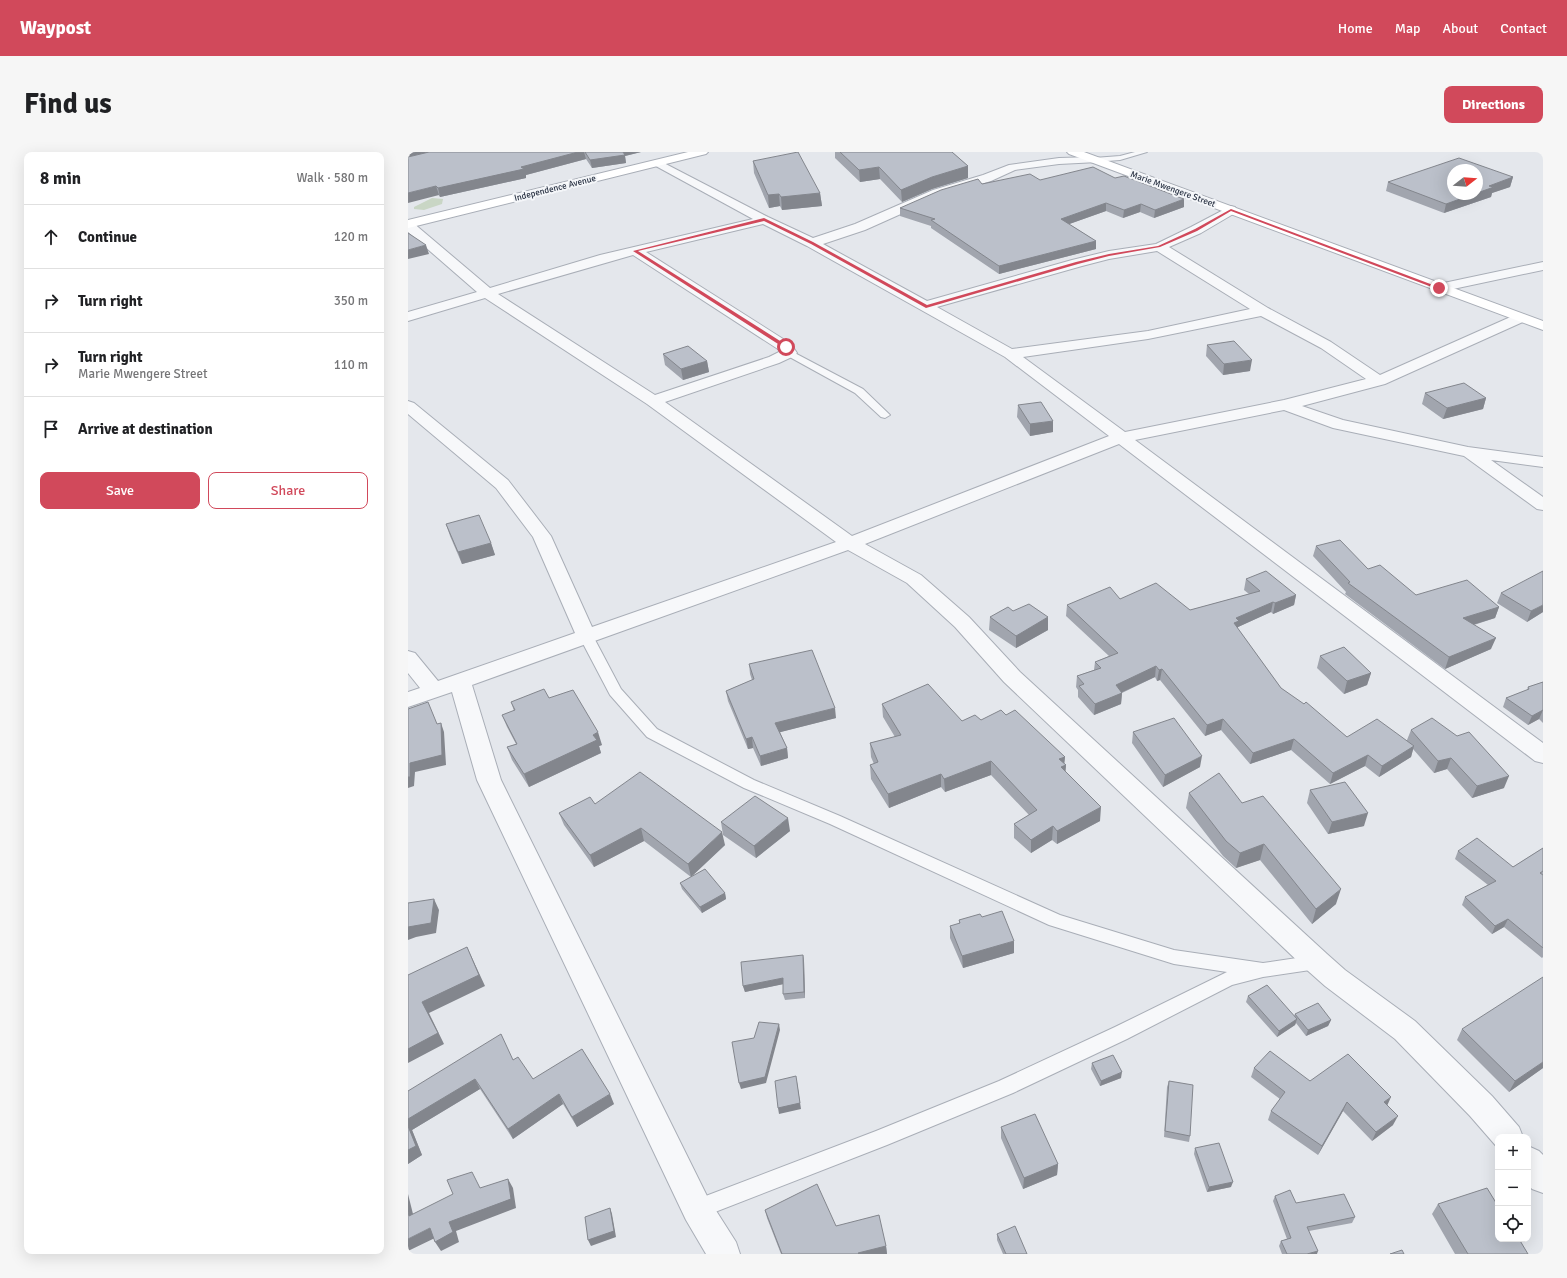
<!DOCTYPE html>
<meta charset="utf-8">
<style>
:root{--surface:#fff;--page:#f6f6f6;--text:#202124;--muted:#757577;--line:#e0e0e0;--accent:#d1495b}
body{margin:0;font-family:Signika,sans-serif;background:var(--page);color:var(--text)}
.controls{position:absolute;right:12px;bottom:12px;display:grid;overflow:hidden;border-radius:8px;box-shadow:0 4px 16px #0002}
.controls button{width:36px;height:36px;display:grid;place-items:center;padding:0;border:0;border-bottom:1px solid var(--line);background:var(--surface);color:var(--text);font:20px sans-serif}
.compass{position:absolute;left:1039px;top:12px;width:36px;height:36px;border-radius:50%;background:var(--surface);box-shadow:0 4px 16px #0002;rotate:73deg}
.stop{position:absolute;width:12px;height:12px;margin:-9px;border:3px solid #d1495b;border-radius:50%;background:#fff}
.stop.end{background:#d1495b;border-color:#fff;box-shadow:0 1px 4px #0008}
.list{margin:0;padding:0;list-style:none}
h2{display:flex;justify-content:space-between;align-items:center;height:52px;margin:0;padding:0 16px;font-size:17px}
h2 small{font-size:13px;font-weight:400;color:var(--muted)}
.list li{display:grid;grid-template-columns:26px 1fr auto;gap:12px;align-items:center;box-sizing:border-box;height:64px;padding:0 16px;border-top:1px solid var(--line)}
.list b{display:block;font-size:15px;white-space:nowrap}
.list p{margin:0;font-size:13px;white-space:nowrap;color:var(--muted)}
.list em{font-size:13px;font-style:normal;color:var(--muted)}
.actions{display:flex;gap:8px;padding:12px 16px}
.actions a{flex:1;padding:9px 0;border:1px solid var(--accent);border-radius:8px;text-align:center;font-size:14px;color:var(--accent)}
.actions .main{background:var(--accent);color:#fff}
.icon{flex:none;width:22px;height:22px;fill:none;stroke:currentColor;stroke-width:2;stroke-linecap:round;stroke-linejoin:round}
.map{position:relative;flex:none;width:1135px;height:1102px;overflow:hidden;border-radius:8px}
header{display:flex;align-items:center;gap:24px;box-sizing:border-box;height:56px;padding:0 20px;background:var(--accent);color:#fff}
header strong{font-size:19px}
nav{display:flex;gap:22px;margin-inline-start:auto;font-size:14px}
.intro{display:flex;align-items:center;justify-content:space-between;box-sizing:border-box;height:96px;padding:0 24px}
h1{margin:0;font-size:28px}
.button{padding:10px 18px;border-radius:8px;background:var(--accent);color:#fff;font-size:14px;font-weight:700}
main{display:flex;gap:24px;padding:0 24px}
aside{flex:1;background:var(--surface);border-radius:8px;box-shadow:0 4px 16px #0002}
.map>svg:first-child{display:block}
</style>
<header>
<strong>Waypost</strong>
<nav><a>Home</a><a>Map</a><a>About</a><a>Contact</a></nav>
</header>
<div class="intro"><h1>Find us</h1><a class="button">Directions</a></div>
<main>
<aside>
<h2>8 min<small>Walk · 580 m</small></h2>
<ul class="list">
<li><svg class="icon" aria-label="ahead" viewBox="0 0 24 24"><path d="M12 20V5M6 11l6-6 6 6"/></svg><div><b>Continue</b></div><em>120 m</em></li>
<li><svg class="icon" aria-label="right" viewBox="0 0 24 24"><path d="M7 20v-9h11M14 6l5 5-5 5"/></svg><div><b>Turn right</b></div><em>350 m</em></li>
<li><svg class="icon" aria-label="right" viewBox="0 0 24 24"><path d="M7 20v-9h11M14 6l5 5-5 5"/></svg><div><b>Turn right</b><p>Marie Mwengere Street</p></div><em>110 m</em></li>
<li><svg class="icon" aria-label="arrive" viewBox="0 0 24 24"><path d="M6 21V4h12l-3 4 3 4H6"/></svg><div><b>Arrive at destination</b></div></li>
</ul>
<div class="actions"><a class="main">Save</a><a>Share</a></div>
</aside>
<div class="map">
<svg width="1135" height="1102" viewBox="0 0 1135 1102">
<rect width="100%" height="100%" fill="#e4e7ec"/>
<path fill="#c9d6c5" d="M 24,46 L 35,47 L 34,52 L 16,58 L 6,57 L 6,55 Z"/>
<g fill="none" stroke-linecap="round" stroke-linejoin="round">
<g stroke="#a9aeb7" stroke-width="2">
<path id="lane" d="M 727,0 L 739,0 L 712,8 L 686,10 L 682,8 L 686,6 L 712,4 Z
M 381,198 L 455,237 L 482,263 L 477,266 L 473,265 L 447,241 L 378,203 L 376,201 Z
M 178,480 L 183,481 L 185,484 L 213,537 L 249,577 L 346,628 L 432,664 L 652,763 L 766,798 L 855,811 L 909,803 L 915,805 L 918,810 L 915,815 L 909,817 L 855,825 L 824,833 L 719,887 L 605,941 L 479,993 L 289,1067 L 282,1064 L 279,1057 L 282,1050 L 468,979 L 591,929 L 707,875 L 819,820 L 766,812 L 641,773 L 422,672 L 336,636 L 239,585 L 202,543 L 171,484 L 173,481 Z"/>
</g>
<g stroke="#a9aeb7" stroke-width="2">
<path id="street" d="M 686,5 L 690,6 L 692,8 L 690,10 L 651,12 L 607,18 L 583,29 L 533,44 L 457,78 L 415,92 L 519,149 L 664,108 L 701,99 L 748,92 L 783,75 L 823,54 L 827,55 L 829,58 L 827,61 L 793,81 L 761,95 L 860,156 L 923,190 L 972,223 L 1107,163 L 1112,162 L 1117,163 L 1119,166 L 1117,169 L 977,232 L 894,254 L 935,268 L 1060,295 L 1135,305 L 1135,315 L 1083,308 L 1135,345 L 1135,358 L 1129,357 L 1056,304 L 925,276 L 876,258 L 727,288 L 1135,591 L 1135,611 L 1127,609 L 711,292 L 457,392 L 513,423 L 561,465 L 612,520 L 919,802 L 937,818 L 1007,869 L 1084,944 L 1111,975 L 1115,985 L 1090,985 L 1089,995 L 1062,964 L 987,887 L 917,834 L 899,818 L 596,530 L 547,475 L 499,431 L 440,398 L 64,533 L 93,628 L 300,1046 L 328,1090 L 332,1102 L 298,1102 L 278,1068 L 69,628 L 44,540 L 0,555 L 0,540 L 12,536 L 0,521 L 0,499 L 7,501 L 30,529 L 167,481 L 125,385 L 88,336 L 0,262 L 0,249 L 6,251 L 100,328 L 143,384 L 184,475 L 428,390 L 239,252 L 77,146 L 0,169 L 0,160 L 69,140 L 0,80 L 0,69 L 4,70 L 82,136 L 192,103 L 345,67 L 246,13 L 244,11 L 246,9 L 250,8 L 360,65 L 405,86 L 447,72 L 525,38 L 575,23 L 601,13 L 651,6 ZM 355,72 L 399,94 L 597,205 L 701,284 L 444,384 L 257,250 L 371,211 L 386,204 L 389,201 L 383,192 L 238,100 ZM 749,99 L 842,157 L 740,179 L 604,197 L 529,155 L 674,114 L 701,107 ZM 225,103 L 373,199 L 361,205 L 247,243 L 90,142 ZM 853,164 L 913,196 L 958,227 L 876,248 L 717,280 L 615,205 L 740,187 Z
M 1135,110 L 1135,118 L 1031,140 L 1026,139 L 1024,136 L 1026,133 L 1031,132 Z
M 1120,994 L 1131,999 L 1135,1003 L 1135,1041 L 1124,1037 L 1120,1032 Z"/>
</g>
<g stroke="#a9aeb7" stroke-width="2">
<path id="secondary" d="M 280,0 L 300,0 L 298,2 L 0,76 L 0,68 Z
M 659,0 L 676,0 L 1135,169 L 1135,178 L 661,2 Z"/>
</g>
<use href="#lane" fill="#f7f8fa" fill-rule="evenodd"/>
<use href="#street" fill="#f7f8fa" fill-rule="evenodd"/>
<use href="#secondary" fill="#fff" fill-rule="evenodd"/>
</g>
<path fill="#a1a5ae" d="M 0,0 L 233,0 L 217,4 L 218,11 L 184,16 L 178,7 L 118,23 L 118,26 L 32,45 Z
M 427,0 L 544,0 L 560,14 L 560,26 L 524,37 L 494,50 L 472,27 L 452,30 L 427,6 Z
M 345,9 L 412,41 L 414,54 L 374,58 L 372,54 L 361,56 L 346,21 Z
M 1105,25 L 1102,35 L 1084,41 L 1083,45 L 1036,61 L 978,39 L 980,30 Z
M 707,26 L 776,55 L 746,66 L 732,60 L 715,66 L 698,59 L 661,72 L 688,89 L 688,97 L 591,122 L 523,76 L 523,74 L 492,64 L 492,56 L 574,32 L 632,28 Z
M 799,193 L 842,219 L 815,223 L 798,204 Z
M 255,202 L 299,209 L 301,220 L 275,228 L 257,213 Z
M 1017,241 L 1078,246 L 1075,257 L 1035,267 L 1014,252 Z
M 610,253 L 645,280 L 622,284 L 609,265 Z
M 38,372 L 83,391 L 87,403 L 54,412 L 42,384 Z
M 908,394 L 1008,443 L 1091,455 L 1087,466 L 1066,473 L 1083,497 L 1037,517 L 937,442 L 938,440 L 905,404 Z
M 838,427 L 888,443 L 886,453 L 865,462 L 863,460 L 830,475 L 830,477 L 873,536 L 939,585 L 999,588 L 1003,578 L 1096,636 L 1064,646 L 1039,617 L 1026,621 L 1005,597 L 1003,605 L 971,625 L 957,614 L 922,632 L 883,598 L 842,612 L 813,578 L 797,584 L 752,528 L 749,529 L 747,525 L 714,541 L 713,552 L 686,563 L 670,545 L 670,538 L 668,535 L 669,524 L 686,518 L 687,510 L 701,504 L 658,464 L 659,453 L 712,447 L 782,458 L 841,442 L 836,438 Z
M 1093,441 L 1135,460 L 1119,470 L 1089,451 Z
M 582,465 L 640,465 L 640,478 L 608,496 L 581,478 Z
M 912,504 L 963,521 L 959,533 L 936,542 L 909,516 Z
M 341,512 L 428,566 L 372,580 L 379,596 L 380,606 L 353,614 L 345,596 L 340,597 L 320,549 L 318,539 L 344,528 L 342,522 Z
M 1135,530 L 1135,571 L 1131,567 L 1120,573 L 1095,555 L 1098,546 L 1119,538 L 1120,535 Z
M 141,546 L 194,593 L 191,594 L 193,601 L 121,635 L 104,608 L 99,595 L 108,592 L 99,575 L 94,563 L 106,559 L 103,550 Z
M 474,552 L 554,569 L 573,568 L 598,563 L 657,605 L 656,612 L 658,613 L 657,619 L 692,669 L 649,692 L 644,688 L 623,701 L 606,686 L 606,672 L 621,663 L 583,623 L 537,640 L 533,635 L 481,656 L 463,627 L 462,613 L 466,612 L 463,605 L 462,591 L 487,585 L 475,565 Z
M 725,580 L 792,615 L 755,635 L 724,591 Z
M 902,638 L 956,674 L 920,682 L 899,651 Z
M 781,641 L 834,651 L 928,752 L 904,772 L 852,708 L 828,716 L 815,704 L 778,656 Z
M 187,652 L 317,693 L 283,725 L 236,689 L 186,715 L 156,673 L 151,661 Z
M 313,670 L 382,679 L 348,706 L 315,683 Z
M 1135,696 L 1135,805 L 1134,806 L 1096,775 L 1084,782 L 1054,753 L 1057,745 L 1080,733 L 1047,707 L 1050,699 L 1105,715 Z
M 272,731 L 317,741 L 318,747 L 294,761 L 274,737 Z
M 574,765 L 606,801 L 555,816 L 542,786 L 542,774 L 551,772 L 551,768 Z
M 395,803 L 396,809 L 397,846 L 377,848 L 375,842 L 375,832 L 337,840 L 335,834 Z
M 840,844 L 886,864 L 887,862 L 923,868 L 920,874 L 898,884 L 888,871 L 887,873 L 869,885 L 838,850 Z
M 1054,877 L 1135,916 L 1101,940 L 1049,888 Z
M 105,908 L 125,927 L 206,952 L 169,975 L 155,952 L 105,987 L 72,937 L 4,978 L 14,1003 L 0,1012 L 0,939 Z
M 684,911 L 713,926 L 692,934 L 683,917 Z
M 846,916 L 902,929 L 979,953 L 985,973 L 964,989 L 935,959 L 910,1003 L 860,968 L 863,959 L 872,947 L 843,925 Z
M 761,929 L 782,984 L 781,990 L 756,985 L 759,935 Z
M 593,975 L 650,1012 L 649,1023 L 615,1037 L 593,986 Z
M 787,996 L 823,1035 L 799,1040 L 786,1002 Z
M 867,1044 L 888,1051 L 947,1065 L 944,1071 L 901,1079 L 909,1102 L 874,1102 L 871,1094 L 873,1089 L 879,1087 L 865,1049 Z
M 1030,1052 L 1120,1102 L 1047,1102 L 1024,1062 Z
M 357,1058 L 428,1074 L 478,1094 L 479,1102 L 373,1102 L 359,1066 Z
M 589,1082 L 619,1102 L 595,1102 L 589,1088 Z"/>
<path fill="#83868d" d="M 0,0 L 21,0 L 0,5 Z
M 170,0 L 176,0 L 178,7 L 118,23 L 118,26 L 32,45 L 30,36 Z
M 213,0 L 233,0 L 217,4 L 218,11 L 184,16 L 182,8 Z
M 560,14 L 560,26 L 524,37 L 494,50 L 493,38 L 524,25 Z
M 471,15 L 472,27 L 452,30 L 451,18 Z
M 1105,25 L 1102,35 L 1084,41 L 1083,45 L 1036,61 L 1038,52 L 1066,42 L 1069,42 L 1069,41 L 1081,34 Z
M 28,34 L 31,43 L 0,51 L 0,41 Z
M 412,41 L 414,54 L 374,58 L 373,45 Z
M 371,42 L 372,54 L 361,56 L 360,43 Z
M 776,47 L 776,55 L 746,66 L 747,58 Z
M 698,51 L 698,59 L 653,75 L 653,67 Z
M 733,52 L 732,60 L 715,66 L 716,58 Z
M 688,89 L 688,97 L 591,122 L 591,114 Z
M 18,93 L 21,102 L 0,107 L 0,98 Z
M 844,208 L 842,219 L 815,223 L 816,212 Z
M 299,209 L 301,220 L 275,228 L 273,217 Z
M 1078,246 L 1075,257 L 1035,267 L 1039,256 Z
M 645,269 L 645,280 L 622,284 L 622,272 Z
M 83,391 L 87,403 L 54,412 L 50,400 Z
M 888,443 L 886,453 L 865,462 L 867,451 Z
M 865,450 L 863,460 L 830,475 L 829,480 L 826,471 L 828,466 Z
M 1135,453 L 1135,460 L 1119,470 L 1123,459 Z
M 1091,455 L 1087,466 L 1051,477 L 1055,466 Z
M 640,465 L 640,478 L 608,496 L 608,484 Z
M 1088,486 L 1083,497 L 1037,517 L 1041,505 Z
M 748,514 L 747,525 L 708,543 L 714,541 L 713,552 L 686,563 L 687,552 L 708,533 Z
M 754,517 L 752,528 L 749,529 L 751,518 Z
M 963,521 L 959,533 L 936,542 L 939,529 Z
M 427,556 L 428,566 L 369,581 L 367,571 Z
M 1135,558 L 1131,567 L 1120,573 L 1124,564 Z
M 815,567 L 813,578 L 797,584 L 799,573 Z
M 33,571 L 36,580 L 38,613 L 7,620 L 6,634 L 0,636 L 0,625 L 2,611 Z
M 190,580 L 194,593 L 191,594 L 193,601 L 121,635 L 116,622 Z
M 344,585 L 345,596 L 340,597 L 338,587 Z
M 886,587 L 883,598 L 842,612 L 845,601 Z
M 1006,594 L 1003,605 L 971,625 L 974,614 Z
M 379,596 L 380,606 L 353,614 L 352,604 Z
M 960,603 L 957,614 L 922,632 L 925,621 Z
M 794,604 L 792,615 L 755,635 L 757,623 Z
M 657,605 L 656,614 L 658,613 L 657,627 L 651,607 Z
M 1043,606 L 1039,617 L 1026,621 L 1030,609 Z
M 583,609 L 583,623 L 537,640 L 536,627 Z
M 533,622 L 533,635 L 481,656 L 480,642 Z
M 1101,624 L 1096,636 L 1064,646 L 1069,634 Z
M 693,655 L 692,669 L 649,692 L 649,679 Z
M 960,661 L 956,674 L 920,682 L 924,670 Z
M 380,666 L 382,679 L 348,706 L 346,694 Z
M 645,674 L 644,688 L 623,701 L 623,688 Z
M 233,676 L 236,689 L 186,715 L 182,703 Z
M 314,680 L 317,693 L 283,725 L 280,712 Z
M 856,692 L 852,708 L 828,716 L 832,701 Z
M 933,737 L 928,752 L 904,772 L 908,757 Z
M 317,741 L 318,747 L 294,761 L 292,755 Z
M 26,747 L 31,758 L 28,781 L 8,785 L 0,788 L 0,775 Z
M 1100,767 L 1096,775 L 1084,782 L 1087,774 Z
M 606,789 L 606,801 L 555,816 L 554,804 Z
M 59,795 L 77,834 L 21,861 L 36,892 L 0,911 L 0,897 L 14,850 Z
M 395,803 L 396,809 L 397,846 L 396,840 Z
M 375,826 L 376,832 L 337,840 L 335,834 Z
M 889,867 L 887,873 L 869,885 L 871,879 Z
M 923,868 L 920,874 L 898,884 L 900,878 Z
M 371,872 L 372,878 L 358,931 L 333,937 L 331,931 Z
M 1135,910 L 1135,916 L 1101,940 L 1107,929 Z
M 714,920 L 713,926 L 692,934 L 693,929 Z
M 67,927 L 72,937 L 4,978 L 14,1003 L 0,1012 L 0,967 Z
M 389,930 L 393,957 L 371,962 L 370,956 Z
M 151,942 L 155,952 L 105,987 L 100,977 Z
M 202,942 L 206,952 L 169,975 L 164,965 Z
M 983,945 L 979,954 L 976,950 Z
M 939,950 L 935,959 L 910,1003 L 914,994 Z
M 990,964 L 985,973 L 964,989 L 968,980 Z
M 650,1012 L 649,1023 L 615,1037 L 616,1026 Z
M 100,1027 L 105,1036 L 108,1056 L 48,1079 L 51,1090 L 33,1099 L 27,1090 L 41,1070 Z
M 825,1030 L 823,1035 L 799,1040 L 801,1035 Z
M 0,1042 L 8,1074 L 1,1064 L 0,1060 Z
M 202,1056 L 204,1062 L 208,1085 L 183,1094 L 180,1088 Z
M 22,1076 L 29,1085 L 0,1099 L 0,1087 Z
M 478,1094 L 479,1102 L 451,1102 L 450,1101 Z
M 910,1099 L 909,1102 L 899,1102 Z"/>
<path fill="#bbc0ca" stroke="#83868d" d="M 21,0 L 170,0 L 113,15 L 116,17 L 30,36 L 28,34 L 0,41 L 0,5 Z
M 177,0 L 215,0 L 217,3 L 182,8 Z
M 390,0 L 412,41 L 373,45 L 371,42 L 360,43 L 345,9 Z
M 432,0 L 544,0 L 560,14 L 524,25 L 493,38 L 471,15 L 451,18 Z
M 1051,6 L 1105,25 L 1081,34 L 1086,35 L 1069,41 L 1069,18 L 1045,18 L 1045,42 L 1066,42 L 1038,52 L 980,30 Z
M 685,15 L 707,26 L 716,24 L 776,47 L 747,58 L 733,52 L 716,58 L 698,51 L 653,67 L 688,89 L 591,114 L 523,68 L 527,67 L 492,56 L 533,38 L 570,27 L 574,32 L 622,22 L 632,28 Z
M 0,81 L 18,93 L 0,98 Z
M 826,189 L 844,208 L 816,212 L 799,193 Z
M 280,194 L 299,209 L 273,217 L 255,202 Z
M 1056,231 L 1078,246 L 1039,256 L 1017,241 Z
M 633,250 L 645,269 L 622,272 L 610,253 Z
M 71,363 L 83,391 L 50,400 L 38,372 Z
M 932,388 L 960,417 L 972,413 L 1008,443 L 1059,428 L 1091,455 L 1055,466 L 1088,486 L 1041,505 L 940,431 L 942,430 L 908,394 Z
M 858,419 L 888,443 L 867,451 L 865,450 L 828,466 L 831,469 L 826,471 L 873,536 L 896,552 L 898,550 L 939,585 L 969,567 L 1006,594 L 974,614 L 960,603 L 925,621 L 886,587 L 845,601 L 815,567 L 799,573 L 754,517 L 751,518 L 748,514 L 708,533 L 714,541 L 687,552 L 671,534 L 676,532 L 669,524 L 693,516 L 687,510 L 710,501 L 659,453 L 702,435 L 712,447 L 748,431 L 782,458 L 852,439 L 838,427 Z
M 1135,419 L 1135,453 L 1123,459 L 1093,441 Z
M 621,452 L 640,465 L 608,484 L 582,465 L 600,455 L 605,459 Z
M 936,495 L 963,521 L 939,529 L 912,504 Z
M 404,498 L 427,556 L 367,571 L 379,596 L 352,604 L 344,585 L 338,587 L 318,539 L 346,527 L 341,512 Z
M 1135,530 L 1135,558 L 1124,564 L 1098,546 L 1121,537 L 1120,535 Z
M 520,532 L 554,569 L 567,563 L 573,568 L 593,558 L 598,563 L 607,558 L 657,605 L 651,607 L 658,613 L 653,615 L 693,655 L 649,679 L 645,674 L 623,688 L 606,672 L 629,658 L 583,609 L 536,627 L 533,622 L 480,642 L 462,613 L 470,610 L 462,591 L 493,583 L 474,552 Z
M 136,537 L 141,546 L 165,538 L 190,580 L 185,583 L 189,588 L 116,622 L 99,595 L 109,592 L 94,563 L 107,558 L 103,550 Z
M 20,550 L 29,572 L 33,571 L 34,603 L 2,611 L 2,625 L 0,625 L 0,557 Z
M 766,566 L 794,604 L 757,623 L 725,580 Z
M 1024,566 L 1049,584 L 1061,580 L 1101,624 L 1069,634 L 1043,606 L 1030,609 L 1003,578 Z
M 232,620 L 314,680 L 280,712 L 233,676 L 182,703 L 151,661 L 182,645 L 187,652 Z
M 811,621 L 834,651 L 855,644 L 933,737 L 908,757 L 856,692 L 832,701 L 818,689 L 781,641 Z
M 937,630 L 960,661 L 924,670 L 902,638 Z
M 347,644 L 380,666 L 346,694 L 313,670 Z
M 1069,686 L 1105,715 L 1135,696 L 1135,719 L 1132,721 L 1135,723 L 1135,796 L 1100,767 L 1087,774 L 1057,745 L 1088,729 L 1050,699 Z
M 297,717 L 317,741 L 292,755 L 272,731 Z
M 26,747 L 23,771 L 0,775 L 0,751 Z
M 594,759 L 606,789 L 554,804 L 542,774 L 552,771 L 551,768 L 572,762 L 574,765 Z
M 59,795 L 71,823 L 14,850 L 30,881 L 0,897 L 0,823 Z
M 395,803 L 396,840 L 375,842 L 375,826 L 335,834 L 333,810 Z
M 1135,825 L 1135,910 L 1107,929 L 1054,877 Z
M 859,833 L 889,867 L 871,879 L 840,844 Z
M 910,851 L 923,868 L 900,878 L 887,862 Z
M 351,870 L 371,872 L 357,925 L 331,931 L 324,890 L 346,886 Z
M 93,882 L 105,908 L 110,905 L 125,927 L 174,897 L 202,942 L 164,965 L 151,942 L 100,977 L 67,927 L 0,967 L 0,939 Z
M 862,899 L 902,929 L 940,902 L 983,945 L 976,950 L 990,964 L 968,980 L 939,950 L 914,994 L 863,959 L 877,940 L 846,916 Z
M 705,903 L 714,920 L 693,929 L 684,911 Z
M 388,924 L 392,951 L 370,956 L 367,929 Z
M 761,929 L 785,933 L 782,984 L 757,979 Z
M 627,962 L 650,1012 L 616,1026 L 593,975 Z
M 0,974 L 8,994 L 0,998 Z
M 811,991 L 825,1030 L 801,1035 L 787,996 Z
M 64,1020 L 72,1036 L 100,1027 L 103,1047 L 41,1070 L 45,1080 L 27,1090 L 22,1076 L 0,1087 L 0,1060 L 1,1064 L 45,1042 L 39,1028 Z
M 409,1032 L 428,1074 L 471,1063 L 478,1094 L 450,1101 L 451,1102 L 374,1102 L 357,1058 Z
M 1079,1036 L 1090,1054 L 1090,1087 L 1111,1087 L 1120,1102 L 1060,1102 L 1030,1052 Z
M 882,1038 L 888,1051 L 936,1042 L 947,1065 L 899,1075 L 910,1099 L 899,1102 L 879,1102 L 873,1089 L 883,1086 L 867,1044 Z
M 202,1056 L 206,1079 L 180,1088 L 177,1065 Z
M 607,1074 L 619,1102 L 598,1102 L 589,1082 Z
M 994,1098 L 996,1102 L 982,1102 Z"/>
<path fill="#d1495b" d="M 823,57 L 1033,136 L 1029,137 L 823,59 L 789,79 L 752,95 L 701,104 L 670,112 L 518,156 L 403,92 L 356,69 L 230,99 L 380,194 L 378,197 L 225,99 L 356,66 L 405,90 L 519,153 L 668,110 L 701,102 L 750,94 L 787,77 Z"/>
<g text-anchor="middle" stroke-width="4" stroke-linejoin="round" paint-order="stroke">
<g font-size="9" fill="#2b3445" stroke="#f4f6f9">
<text transform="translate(147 36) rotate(-14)" y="3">Independence Avenue</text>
<text transform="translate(765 37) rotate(20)" y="3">Marie Mwengere Street</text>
</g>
</g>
</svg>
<div class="controls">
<button>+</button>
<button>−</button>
<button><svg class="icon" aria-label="locate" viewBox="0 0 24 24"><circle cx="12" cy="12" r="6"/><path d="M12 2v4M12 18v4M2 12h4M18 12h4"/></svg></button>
</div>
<svg class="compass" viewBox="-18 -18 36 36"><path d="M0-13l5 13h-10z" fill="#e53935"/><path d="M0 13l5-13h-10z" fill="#757577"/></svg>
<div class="stop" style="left:378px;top:195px"></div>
<div class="stop end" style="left:1031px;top:136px"></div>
</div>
</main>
